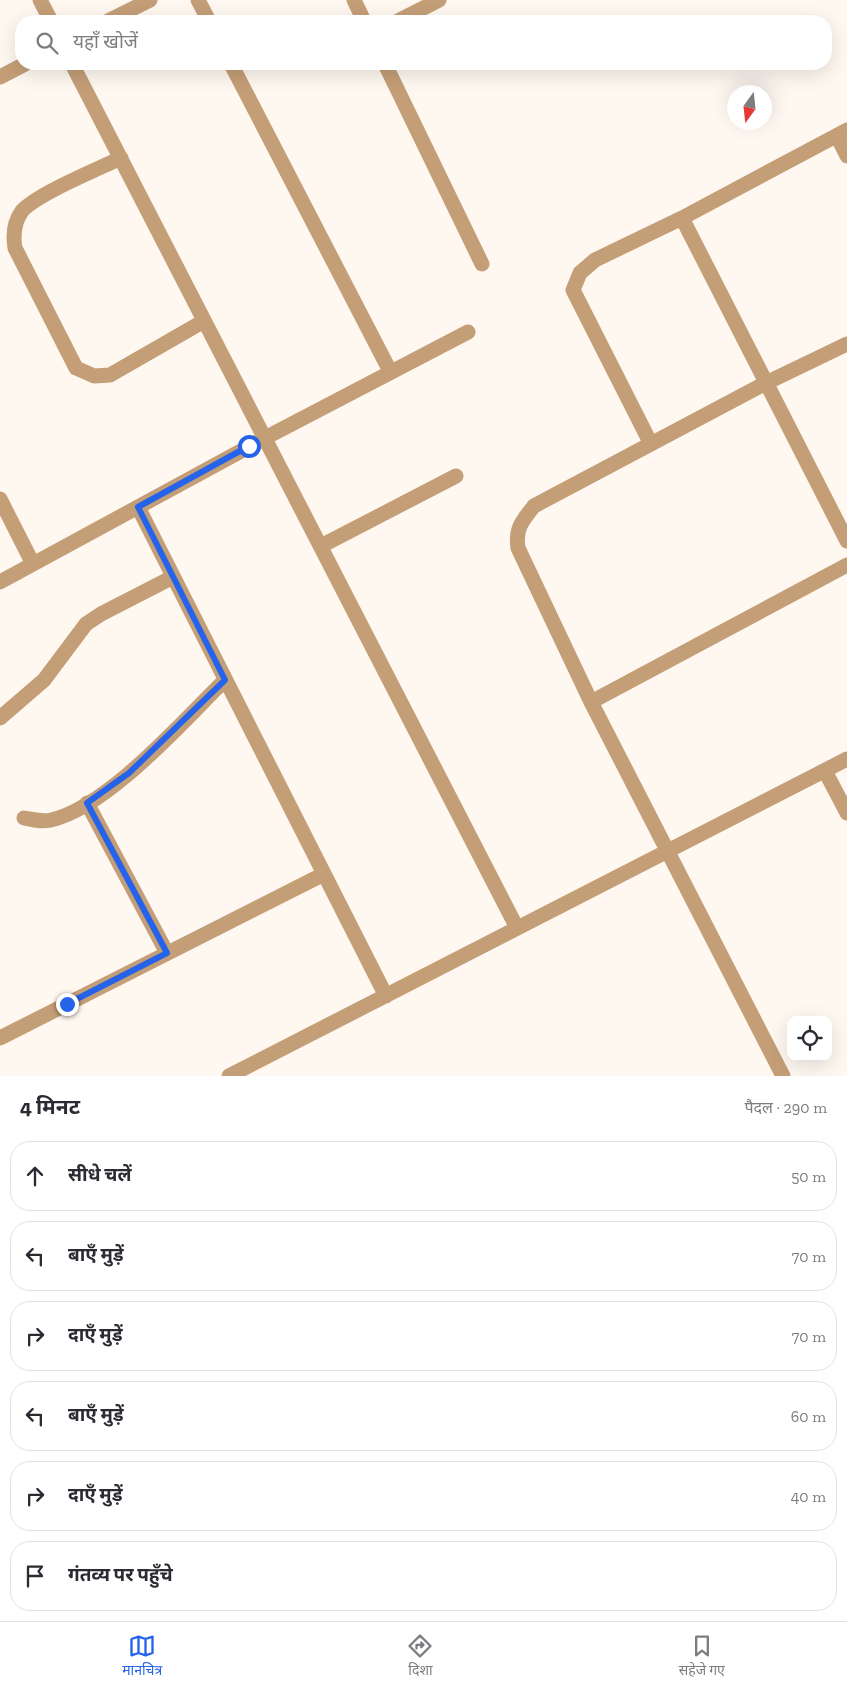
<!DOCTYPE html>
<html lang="hi">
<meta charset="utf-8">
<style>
:root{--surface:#fff;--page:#f7f7f7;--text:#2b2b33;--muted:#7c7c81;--line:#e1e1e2;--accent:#2563eb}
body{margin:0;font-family:"Zilla Slab","Noto Sans Devanagari",serif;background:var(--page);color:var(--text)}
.controls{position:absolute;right:15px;bottom:15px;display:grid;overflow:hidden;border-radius:10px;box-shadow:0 5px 20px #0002}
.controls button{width:45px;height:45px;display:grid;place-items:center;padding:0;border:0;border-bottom:1px solid var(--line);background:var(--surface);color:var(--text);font:25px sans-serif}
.compass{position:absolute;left:727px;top:85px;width:45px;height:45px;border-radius:50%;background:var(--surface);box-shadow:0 5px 20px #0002;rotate:195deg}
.stop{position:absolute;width:15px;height:15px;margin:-11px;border:4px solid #2563eb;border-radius:50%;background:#fff}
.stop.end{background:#2563eb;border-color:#fff;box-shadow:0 1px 5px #0008}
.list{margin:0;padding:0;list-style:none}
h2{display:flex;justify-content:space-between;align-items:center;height:65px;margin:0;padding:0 20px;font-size:21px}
h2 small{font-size:16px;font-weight:400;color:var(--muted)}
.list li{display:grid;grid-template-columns:32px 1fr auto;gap:15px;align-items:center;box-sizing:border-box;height:70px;margin:0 10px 10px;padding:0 10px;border:1px solid var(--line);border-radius:20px}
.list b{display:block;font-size:19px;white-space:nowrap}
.list em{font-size:16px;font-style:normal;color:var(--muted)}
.icon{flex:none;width:28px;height:28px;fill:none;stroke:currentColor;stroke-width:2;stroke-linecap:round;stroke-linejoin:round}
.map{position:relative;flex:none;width:847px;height:1076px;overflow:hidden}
.search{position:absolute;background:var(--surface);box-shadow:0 5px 20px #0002;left:15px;right:15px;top:15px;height:55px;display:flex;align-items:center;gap:12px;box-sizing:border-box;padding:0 18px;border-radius:20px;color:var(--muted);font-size:19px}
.sheet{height:545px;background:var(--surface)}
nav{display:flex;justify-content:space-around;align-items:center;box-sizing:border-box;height:70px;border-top:1px solid var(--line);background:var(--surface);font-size:14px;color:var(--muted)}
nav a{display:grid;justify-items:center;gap:2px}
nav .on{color:var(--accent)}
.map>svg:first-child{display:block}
</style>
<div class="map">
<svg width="847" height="1076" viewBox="0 0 847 1076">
<rect width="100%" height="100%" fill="#fff8f1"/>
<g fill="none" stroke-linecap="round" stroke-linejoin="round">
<path stroke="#c49e77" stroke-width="15" d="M 40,0 L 51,21
M 198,0 L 209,21
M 354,0 L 364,21
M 108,21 L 150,0
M 398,21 L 439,0
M 72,64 L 517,928
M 231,64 L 390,371
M 385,64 L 482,264
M 0,77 L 25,64
M 837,136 L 847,156
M 121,158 C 98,169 37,194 22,211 C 14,222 13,236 15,248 L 76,368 L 94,376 L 110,375 L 204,321
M 682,218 L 847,541
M 651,444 L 573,290 L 580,273 L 595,260 L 682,218 L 847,130
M 0,499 L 33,564
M 138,507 L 386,996
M 321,546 L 456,476
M 0,582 L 265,438 L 468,332
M 591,702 L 847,565
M 0,718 L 44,680 L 86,624 L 101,614 L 173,577
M 825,771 L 847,813
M 87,803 L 167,953
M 24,818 C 34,820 41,822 51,820 C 108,807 183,721 225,680
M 0,1038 L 324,874
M 229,1076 L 847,759
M 783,1076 L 591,702 L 518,548 C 515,529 522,521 534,506 L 766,383 L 847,344"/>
</g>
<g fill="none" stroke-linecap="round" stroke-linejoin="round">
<path stroke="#2563eb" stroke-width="6" d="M 67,1004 L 167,953 L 87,803 L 129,773 L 225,680 L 138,507 L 249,446"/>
</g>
</svg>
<div class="controls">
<button><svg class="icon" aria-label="locate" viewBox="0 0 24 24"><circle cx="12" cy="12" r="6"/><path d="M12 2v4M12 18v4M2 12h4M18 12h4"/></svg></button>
</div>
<svg class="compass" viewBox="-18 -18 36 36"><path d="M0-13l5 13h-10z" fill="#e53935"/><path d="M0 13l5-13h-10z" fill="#7c7c81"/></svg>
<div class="stop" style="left:249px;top:446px"></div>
<div class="stop end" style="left:67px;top:1004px"></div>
<div class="search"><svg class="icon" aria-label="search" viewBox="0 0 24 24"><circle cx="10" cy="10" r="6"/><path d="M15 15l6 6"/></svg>यहाँ खोजें</div>
</div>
<section class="sheet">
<h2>4 मिनट<small>पैदल · 290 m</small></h2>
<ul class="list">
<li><svg class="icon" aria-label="ahead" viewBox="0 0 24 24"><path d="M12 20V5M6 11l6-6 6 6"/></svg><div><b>सीधे चलें</b></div><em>50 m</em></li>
<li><svg class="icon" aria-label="left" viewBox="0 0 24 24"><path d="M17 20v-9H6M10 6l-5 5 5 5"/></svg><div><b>बाएँ मुड़ें</b></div><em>70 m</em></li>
<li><svg class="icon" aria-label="right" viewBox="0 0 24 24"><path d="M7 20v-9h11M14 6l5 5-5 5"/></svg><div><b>दाएँ मुड़ें</b></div><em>70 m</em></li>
<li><svg class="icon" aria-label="left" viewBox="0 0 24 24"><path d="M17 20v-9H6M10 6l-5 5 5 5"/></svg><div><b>बाएँ मुड़ें</b></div><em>60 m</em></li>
<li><svg class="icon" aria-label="right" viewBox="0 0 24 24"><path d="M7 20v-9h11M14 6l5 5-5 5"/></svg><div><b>दाएँ मुड़ें</b></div><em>40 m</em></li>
<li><svg class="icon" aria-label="arrive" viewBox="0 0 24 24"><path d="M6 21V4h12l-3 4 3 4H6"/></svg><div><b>गंतव्य पर पहुँचे</b></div></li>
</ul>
</section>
<nav>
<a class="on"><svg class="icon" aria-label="map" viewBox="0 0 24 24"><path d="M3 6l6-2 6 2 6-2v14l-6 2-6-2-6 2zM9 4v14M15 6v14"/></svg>मानचित्र</a>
<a><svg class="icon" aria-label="directions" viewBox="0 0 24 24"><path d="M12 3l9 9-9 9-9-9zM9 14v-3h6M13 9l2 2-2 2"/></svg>दिशा</a>
<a><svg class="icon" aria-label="saved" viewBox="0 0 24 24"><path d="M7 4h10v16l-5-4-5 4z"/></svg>सहेजे गए</a>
</nav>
